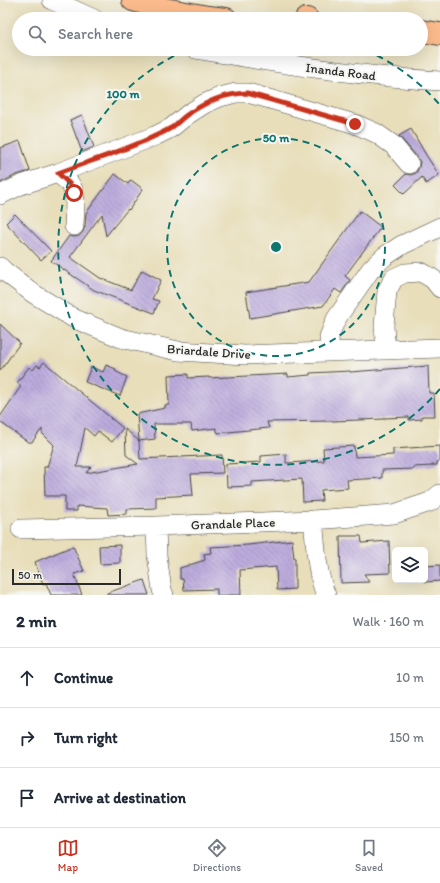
<!DOCTYPE html>
<meta charset="utf-8">
<style>
:root{--surface:#fff;--page:#f6f6f7;--text:#1f2937;--muted:#747a83;--line:#e0e1e3;--accent:#c8321e}
body{margin:0;font-family:Itim,sans-serif;background:var(--page);color:var(--text)}
.controls{position:absolute;right:12px;bottom:12px;display:grid;overflow:hidden;border-radius:6px;box-shadow:0 4px 16px #0002}
.controls button{width:36px;height:36px;display:grid;place-items:center;padding:0;border:0;border-bottom:1px solid var(--line);background:var(--surface);color:var(--text);font:20px sans-serif}
.scale{position:absolute;left:12px;bottom:10px;width:109px;box-sizing:border-box;padding-left:4px;border:2px solid #2b2b2b;border-top:0;font-size:11px;line-height:14px;white-space:nowrap;color:#2b2b2b;-webkit-text-stroke:3px #f6f6f2;paint-order:stroke}
.stop{position:absolute;width:12px;height:12px;margin:-9px;border:3px solid #c8321e;border-radius:50%;background:#fff}
.stop.end{background:#c8321e;border-color:#fff;box-shadow:0 1px 4px #0008}
.list{margin:0;padding:0;list-style:none}
h2{display:flex;justify-content:space-between;align-items:center;height:52px;margin:0;padding:0 16px;font-size:17px}
h2 small{font-size:13px;font-weight:400;color:var(--muted)}
.list li{display:grid;grid-template-columns:26px 1fr auto;gap:12px;align-items:center;box-sizing:border-box;height:60px;padding:0 16px;border-top:1px solid var(--line)}
.list b{display:block;font-size:15px;white-space:nowrap}
.list em{font-size:13px;font-style:normal;color:var(--muted)}
.icon{flex:none;width:22px;height:22px;fill:none;stroke:currentColor;stroke-width:2;stroke-linecap:round;stroke-linejoin:round}
.map{position:relative;flex:none;width:440px;height:595px;overflow:hidden}
.search{position:absolute;background:var(--surface);box-shadow:0 4px 16px #0002;left:12px;right:12px;top:12px;height:44px;display:flex;align-items:center;gap:10px;box-sizing:border-box;padding:0 14px;border-radius:22px;color:var(--muted);font-size:15px}
.sheet{height:232px;background:var(--surface)}
nav{display:flex;justify-content:space-around;align-items:center;box-sizing:border-box;height:56px;border-top:1px solid var(--line);background:var(--surface);font-size:11px;color:var(--muted)}
nav a{display:grid;justify-items:center;gap:2px}
nav .on{color:var(--accent)}
.map>svg:first-child{display:block}
</style>
<div class="map">
<svg width="440" height="595" viewBox="0 0 440 595">
<defs>
<pattern id="building-back-hatch" width="6" height="6" patternUnits="userSpaceOnUse"><rect width="6" height="6" fill="#bcabdd"/><path d="M-1 5l2 2M0 0l6 6M5-1l2 2" fill="none" stroke="#998bb3"/></pattern>
</defs>
<rect width="100%" height="100%" fill="#f6f6f2"/>
<filter id="ink" filterUnits="userSpaceOnUse"><feTurbulence type="fractalNoise" baseFrequency=".025" numOctaves="2"/><feDisplacementMap in="SourceGraphic" scale="8" xChannelSelector="R" yChannelSelector="G"/><feConvolveMatrix kernelMatrix="1 2 1 2 8 2 1 2 1" color-interpolation-filters="sRGB"/></filter>
<filter id="wash" filterUnits="userSpaceOnUse"><feTurbulence type="fractalNoise" baseFrequency=".012" numOctaves="4" result="noise"/><feDisplacementMap in="SourceGraphic" scale="16" xChannelSelector="R" yChannelSelector="G"/><feGaussianBlur stdDeviation="0.9" result="paint"/><feColorMatrix in="noise" values="0 0 0 0 0 0 0 0 0 0 0 0 0 0 0 0 0 1.4 0 .05"/><feComposite in="paint" operator="in"/></filter>
<g filter="url(#wash)">
<rect width="100%" height="100%" fill="#e8deba"/>
<g id="blocks">
<path fill="url(#building-back-hatch)" d="M 82,115 L 94,147 L 82,152 L 70,120 Z
M 411,129 L 426,155 L 439,175 L 426,184 L 422,177 L 404,194 L 395,185 L 406,174 L 411,175 L 416,173 L 419,167 L 420,162 L 417,157 L 399,136 Z
M 20,141 L 30,171 L 16,175 L 0,183 L 0,148 Z
M 115,174 L 128,184 L 131,180 L 143,189 L 129,210 L 128,209 L 106,236 L 102,214 L 70,257 L 100,278 L 131,290 L 142,270 L 161,280 L 152,299 L 159,301 L 154,313 L 94,290 L 51,261 L 69,236 L 74,237 L 79,236 L 83,232 L 85,226 L 86,213 Z
M 360,211 L 381,227 L 345,276 L 350,280 L 341,293 L 335,289 L 323,306 L 250,318 L 246,292 L 309,282 Z
M 15,214 L 51,251 L 41,260 L 6,223 Z
M 0,324 L 20,343 L 0,371 Z
M 44,362 L 111,418 L 110,419 L 112,419 L 123,428 L 112,442 L 98,431 L 94,436 L 85,428 L 77,467 L 91,467 L 86,473 L 138,464 L 126,455 L 125,429 L 139,441 L 140,459 L 222,455 L 223,473 L 191,474 L 193,495 L 156,497 L 156,508 L 127,509 L 127,514 L 108,515 L 107,508 L 77,506 L 77,511 L 65,511 L 65,496 L 45,496 L 44,467 L 47,467 L 54,445 L 42,433 L 42,429 L 32,442 L 28,442 L 0,422 L 0,417 L 21,386 L 17,383 L 29,367 L 33,370 L 37,365 L 40,367 Z
M 106,365 L 116,369 L 115,371 L 127,377 L 120,396 L 85,382 L 91,367 L 103,372 Z
M 428,366 L 429,393 L 434,393 L 435,416 L 422,416 L 422,419 L 409,420 L 409,417 L 384,418 L 384,419 L 333,421 L 332,421 L 267,422 L 269,428 L 218,433 L 216,428 L 192,431 L 191,424 L 154,424 L 155,439 L 139,441 L 137,414 L 165,408 L 165,405 L 169,405 L 168,375 L 188,374 L 188,378 L 209,377 L 209,378 L 288,374 L 288,377 L 310,375 L 310,373 L 350,371 L 350,372 Z
M 354,446 L 355,457 L 393,455 L 393,449 L 440,446 L 440,461 L 437,462 L 437,465 L 432,465 L 432,466 L 414,467 L 414,469 L 382,470 L 382,478 L 347,480 L 348,488 L 321,490 L 322,501 L 303,502 L 302,479 L 252,482 L 252,486 L 227,487 L 226,464 L 261,462 L 261,456 L 286,454 L 286,463 L 324,461 L 323,448 Z
M 340,536 L 361,536 L 362,543 L 389,541 L 390,573 L 364,574 L 369,582 L 341,583 Z
M 292,540 L 294,558 L 295,558 L 295,589 L 277,590 L 276,567 L 240,570 L 241,595 L 217,595 L 217,589 L 184,590 L 183,579 L 180,579 L 180,568 L 205,560 L 204,554 L 211,553 L 210,547 L 248,545 Z
M 120,545 L 120,563 L 100,564 L 99,546 Z
M 73,546 L 84,571 L 74,574 L 82,595 L 51,595 L 46,583 L 43,584 L 35,562 Z
M 440,565 L 440,581 L 425,582 L 425,566 Z
M 144,580 L 149,595 L 107,595 L 107,593 Z"/>
</g>
</g>
<g filter="url(#ink)">
<use href="#blocks" fill-opacity="0" stroke="#474640" stroke-width="1"/>
<g fill="none" stroke-linecap="round" stroke-linejoin="round">
<g stroke="#474640" stroke-width="20">
<path id="minor" d="M 52,0 L 94,19
M 195,49 C 276,63 358,76 440,81
M 58,173 C 62,177 67,180 70,184 C 78,194 74,214 74,226
M 0,195 L 21,185 L 58,173 L 155,136 L 171,128 L 187,115 L 204,104 L 220,97 L 236,93 L 247,93 L 259,96 L 355,124 L 376,133 L 393,145 L 409,164
M 0,267 L 4,271 L 34,294 L 75,319 L 121,338 L 178,351 L 245,355 L 440,348
M 386,350 L 384,326 L 387,291 L 394,278 L 405,273 L 421,272 L 433,279 L 440,288
M 330,351 L 329,337 L 332,329 L 336,319 L 371,269 L 385,256 L 402,245 L 440,227
M 313,520 C 316,545 316,572 326,595
M 156,526 L 157,555 L 162,590 L 164,595
M 21,529 L 156,526 L 313,520 L 394,514 L 430,502 L 440,494"/>
</g>
<g stroke="#474640" stroke-width="24">
<path id="major" d="M 133,0 L 164,9 L 208,17 L 226,19
M 306,19 L 307,19
M 421,31 L 440,34"/>
</g>
<use href="#minor" stroke="#fff" stroke-width="19"/>
<use href="#major" stroke="#fbbb8c" stroke-width="22"/>
</g>
</g>
<g fill="none" stroke-linecap="round" stroke-linejoin="round" filter="url(#ink)">
<path stroke="#c8321e" stroke-width="5" d="M 74,193 C 72,184 64,179 58,173 C 90,161 124,151 155,136 C 160,134 166,131 171,128 C 177,124 182,118 188,114 C 208,101 223,94 247,93 L 355,124"/>
</g>
<g fill="none" stroke="#0f766e" stroke-width="2" stroke-dasharray="7 5">
<circle cx="276" cy="247" r="109"/>
<path d="M440 389A217 217 0 1 1 186 50M366 50A217 217 0 0 1 440 105"/>
</g>
<g text-anchor="middle" stroke-width="4" stroke-linejoin="round" paint-order="stroke">
<g font-size="13" fill="#2b2b2b" stroke="#f6f6f2">
<text transform="translate(341 71) rotate(7)" y="5">Inanda Road</text>
<text transform="translate(209 351) rotate(4)" y="5">Briardale Drive</text>
<text transform="translate(233 523) rotate(-2)" y="5">Grandale Place</text>
</g>
</g>
<circle cx="276" cy="247" r="6" fill="#0f766e" stroke="#f6f6f2" stroke-width="2"/>
<g font-size="12" text-anchor="middle" font-weight="bold" fill="#0f766e" stroke="#f6f6f2" stroke-width="4" stroke-linejoin="round" paint-order="stroke">
<text x="123" y="98">100 m</text>
<text x="276" y="142">50 m</text>
</g>
</svg>
<div class="controls">
<button><svg class="icon" aria-label="layers" viewBox="0 0 24 24"><path d="M12 4l9 5-9 5-9-5zM3 14l9 5 9-5"/></svg></button>
</div>
<div class="scale">50 m</div>
<div class="stop" style="left:74px;top:193px"></div>
<div class="stop end" style="left:355px;top:124px"></div>
<div class="search"><svg class="icon" aria-label="search" viewBox="0 0 24 24"><circle cx="10" cy="10" r="6"/><path d="M15 15l6 6"/></svg>Search here</div>
</div>
<section class="sheet">
<h2>2 min<small>Walk · 160 m</small></h2>
<ul class="list">
<li><svg class="icon" aria-label="ahead" viewBox="0 0 24 24"><path d="M12 20V5M6 11l6-6 6 6"/></svg><div><b>Continue</b></div><em>10 m</em></li>
<li><svg class="icon" aria-label="right" viewBox="0 0 24 24"><path d="M7 20v-9h11M14 6l5 5-5 5"/></svg><div><b>Turn right</b></div><em>150 m</em></li>
<li><svg class="icon" aria-label="arrive" viewBox="0 0 24 24"><path d="M6 21V4h12l-3 4 3 4H6"/></svg><div><b>Arrive at destination</b></div></li>
</ul>
</section>
<nav>
<a class="on"><svg class="icon" aria-label="map" viewBox="0 0 24 24"><path d="M3 6l6-2 6 2 6-2v14l-6 2-6-2-6 2zM9 4v14M15 6v14"/></svg>Map</a>
<a><svg class="icon" aria-label="directions" viewBox="0 0 24 24"><path d="M12 3l9 9-9 9-9-9zM9 14v-3h6M13 9l2 2-2 2"/></svg>Directions</a>
<a><svg class="icon" aria-label="saved" viewBox="0 0 24 24"><path d="M7 4h10v16l-5-4-5 4z"/></svg>Saved</a>
</nav>
